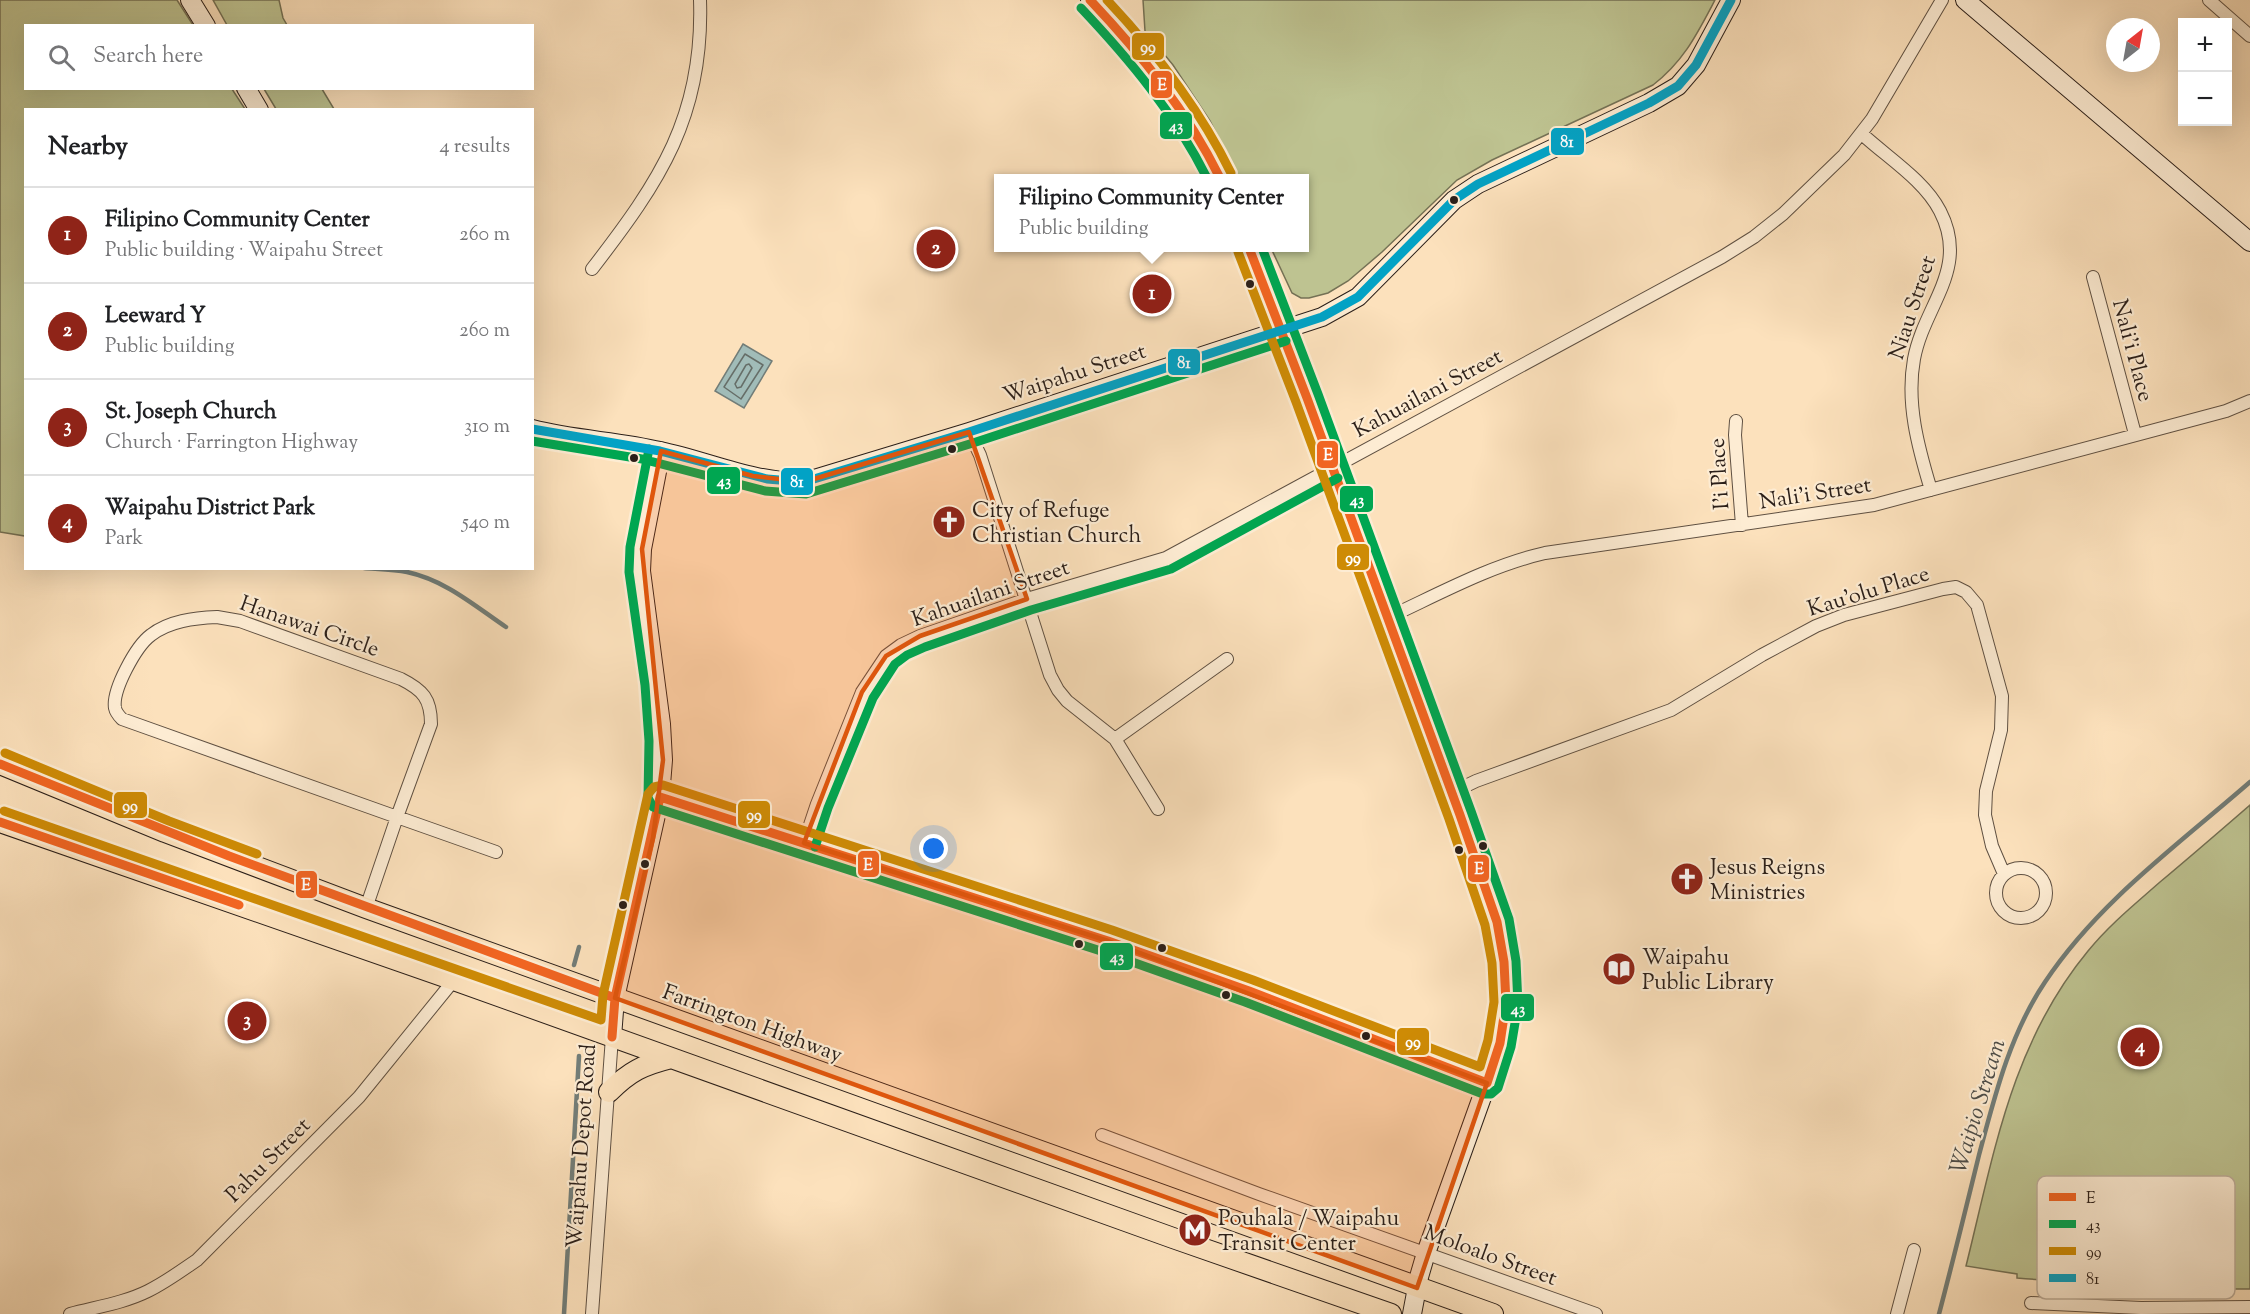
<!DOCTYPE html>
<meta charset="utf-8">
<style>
:root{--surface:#fff;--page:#f2f2f2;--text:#202124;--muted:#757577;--line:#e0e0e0;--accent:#8f2418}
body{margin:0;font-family:"Sorts Mill Goudy",serif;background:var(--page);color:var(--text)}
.controls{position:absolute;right:18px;top:18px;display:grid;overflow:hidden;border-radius:0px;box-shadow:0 6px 24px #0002}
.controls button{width:54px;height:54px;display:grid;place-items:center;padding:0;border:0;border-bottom:2px solid var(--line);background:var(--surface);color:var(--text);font:30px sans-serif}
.compass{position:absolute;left:2106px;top:18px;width:54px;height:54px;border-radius:50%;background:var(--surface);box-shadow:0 6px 24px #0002;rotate:31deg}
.you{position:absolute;left:934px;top:849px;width:21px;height:21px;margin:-15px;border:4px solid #fff;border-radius:50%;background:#1a73e8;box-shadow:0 0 0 9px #1a73e833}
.badge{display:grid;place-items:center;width:39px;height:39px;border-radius:50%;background:var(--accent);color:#fff;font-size:20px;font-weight:700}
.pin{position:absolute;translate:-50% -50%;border:3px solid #fff;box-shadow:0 2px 6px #0006}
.popup{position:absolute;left:994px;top:174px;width:315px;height:78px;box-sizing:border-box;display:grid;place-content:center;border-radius:0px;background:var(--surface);filter:drop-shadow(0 2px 4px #0005);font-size:20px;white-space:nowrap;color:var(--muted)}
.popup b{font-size:22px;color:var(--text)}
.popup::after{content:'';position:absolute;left:50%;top:100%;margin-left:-12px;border:12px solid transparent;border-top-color:var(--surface)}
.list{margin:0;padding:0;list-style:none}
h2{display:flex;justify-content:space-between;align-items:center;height:78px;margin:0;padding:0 24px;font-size:26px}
h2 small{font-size:20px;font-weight:400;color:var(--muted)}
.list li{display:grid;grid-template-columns:39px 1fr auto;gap:18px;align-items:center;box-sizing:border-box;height:96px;padding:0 24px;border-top:2px solid var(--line)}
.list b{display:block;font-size:22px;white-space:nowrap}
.list p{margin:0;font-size:20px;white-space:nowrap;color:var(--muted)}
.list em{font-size:20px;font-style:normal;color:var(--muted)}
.icon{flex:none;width:33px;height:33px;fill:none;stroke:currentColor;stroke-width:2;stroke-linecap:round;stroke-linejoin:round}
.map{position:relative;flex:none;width:2250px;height:1314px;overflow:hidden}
.search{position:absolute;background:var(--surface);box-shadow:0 6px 24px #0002;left:24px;top:24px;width:510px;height:66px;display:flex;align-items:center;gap:15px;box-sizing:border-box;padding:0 21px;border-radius:0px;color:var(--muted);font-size:22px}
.panel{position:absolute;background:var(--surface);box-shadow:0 6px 24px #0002;left:24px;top:108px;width:510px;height:462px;border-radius:0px}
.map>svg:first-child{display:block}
</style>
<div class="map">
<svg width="2250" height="1314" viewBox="0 0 2250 1314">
<rect width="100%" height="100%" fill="#fce1bc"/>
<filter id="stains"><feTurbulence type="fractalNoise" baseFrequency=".00333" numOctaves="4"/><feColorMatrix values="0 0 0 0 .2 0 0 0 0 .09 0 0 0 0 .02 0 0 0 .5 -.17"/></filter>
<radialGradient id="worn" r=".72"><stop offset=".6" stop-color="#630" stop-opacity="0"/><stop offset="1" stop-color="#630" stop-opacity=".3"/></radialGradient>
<path fill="#bec391" stroke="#747155" stroke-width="1.5" d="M 0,0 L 177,0 L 193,25 L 26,26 L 26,88 L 232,89 L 245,109 L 26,110 L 25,536 L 0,532 Z
M 213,0 L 279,0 L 283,18 L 287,25 L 227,25 Z
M 1143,0 L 1715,0 C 1697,34 1684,61 1653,85 L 1492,160 L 1457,180 L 1382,252 L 1348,281 L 1328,293 L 1309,298 L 1301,298 L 1292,293 L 1271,248 L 1305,248 L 1305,178 L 1239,178 L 1210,121 L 1173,65 L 1145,31 Z
M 264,89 L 322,89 L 334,109 L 276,109 Z
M 2250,805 L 2250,1289 C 2172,1289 2094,1284 2017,1278 L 2017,1274 L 1966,1266 C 1994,1154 2011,1044 2088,951 C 2109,925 2135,904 2160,882 C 2190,857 2220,831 2250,805 Z"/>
<path fill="#a1bcb8" stroke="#727d78" stroke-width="1.5" d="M 743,344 L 772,361 L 744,408 L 715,391 Z"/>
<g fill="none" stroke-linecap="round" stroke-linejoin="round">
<path stroke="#666e68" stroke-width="1.5" d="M 745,354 L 763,365 L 741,399 L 724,387 Z
M 749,364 L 752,368 L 741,387 L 737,388 L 735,384 L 746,365 Z"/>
<path stroke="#727d78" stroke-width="4.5" d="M 364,568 C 378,569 394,569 407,572 C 445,580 475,606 506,627
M 574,965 L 579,947
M 564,1314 L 579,1056
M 1939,1314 C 1953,1261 1966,1208 1979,1155 C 1995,1095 2010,1034 2045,982 C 2098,902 2179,844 2250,782"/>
<g stroke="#5f5042" stroke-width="14">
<path id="street" d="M 2209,0 L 2250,36
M 1862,134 C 1888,158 1924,180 1940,211 C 1970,269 1924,305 1914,359 C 1906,403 1918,447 1931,490
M 592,269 C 660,181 704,116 700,0
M 2093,277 L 2135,434
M 1736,421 L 1735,435 L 1742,525
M 969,432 L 980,455 L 1050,675 L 1058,690 L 1067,701 L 1115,739 L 1158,809
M 217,617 L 240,621 L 401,679 C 423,690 431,699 431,724 L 397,817 L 122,719 C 119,716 116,713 115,708 C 112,690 136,646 151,635 C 169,621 194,618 217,617 Z
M 1387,618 C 1439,594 1489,566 1545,553 L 1874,505 L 2226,411 L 2250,401
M 1115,739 L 1227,659
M 1451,793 L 1476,781 L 1671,710 L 1762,655 L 1816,626 L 1844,615 L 1943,589 L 1956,587 L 1966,592 L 1977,605 L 2002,696 L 2001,730 L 1986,791 L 1985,815 L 1992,846 L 2004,874
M 660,797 L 1108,941 L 1249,991 L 1487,1083
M 804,843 L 817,804 L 862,692 L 886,656 L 901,645 L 920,636 L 1027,599 L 1166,558 L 1722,257 L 1754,237 L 1783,214 L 1844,155 L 1872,119 L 1942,0
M1996 893a25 25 0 1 1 50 0a25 25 0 1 1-50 0Z
M 366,908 L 397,817 L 496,852
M 1102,1135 L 1259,1194 L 1596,1314
M 2031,1303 L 2141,1308 L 2250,1307
M 70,1314 C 96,1307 124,1303 148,1291 C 166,1282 181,1271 197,1260 L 359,1097 L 454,980
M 592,1314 L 612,1037
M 1897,1314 L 1914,1250"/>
</g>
<g stroke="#2b1f19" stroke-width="20">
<path id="secondary" d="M 190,0 L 206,26
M 1090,0 C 1141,53 1190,111 1220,178
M 1965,0 L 2250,242
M 246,88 L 259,110
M 1249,248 L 1273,307 L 1460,815 L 1497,922 L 1504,962 L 1506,1003 L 1500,1043 L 1487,1083 L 1426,1253 L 1419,1277 L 1412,1314
M 532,429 C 574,440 618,441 660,451 C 708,461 754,483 804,482 L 969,432 L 1322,317 L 1358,297 L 1454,200 L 1478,184 L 1649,103 L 1678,86 L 1696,65 L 1731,0
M 612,1037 L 615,998 L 660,797 L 663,760 L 661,724 L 641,571 L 642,549 L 661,451"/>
</g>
<g stroke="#2b1f19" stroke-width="22">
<path id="primary" d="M 0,764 L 165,832 L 366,908 L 1493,1314
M 0,822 L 454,980 L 1173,1238 L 1391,1314
M 609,1092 C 630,1071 643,1065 671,1058"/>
</g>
<use href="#street" stroke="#fdecd3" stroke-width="12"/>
<use href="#secondary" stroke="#fdecd3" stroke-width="18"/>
<use href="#primary" stroke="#fce1bc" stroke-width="20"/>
<g stroke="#fdecd3" stroke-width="14">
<path id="bus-1" d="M 1090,0 C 1141,54 1187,111 1220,178
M 1249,248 L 1307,398 L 1460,815 L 1497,922 L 1504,962 L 1506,1003 L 1500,1043 L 1487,1083
M 0,764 L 229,856 L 615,998
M 660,797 L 1108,941 L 1249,991 L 1487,1083
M 0,822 L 239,905
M 612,1037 L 615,998 L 660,797"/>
</g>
<g stroke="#fdecd3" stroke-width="14">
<path id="bus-2" d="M 1081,8 C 1130,60 1175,114 1207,178
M 532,441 L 642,459 L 765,491 L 806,494 L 973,443 L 1286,341
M 649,449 L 630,547 L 629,572 L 645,685 L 649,741 L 648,798 L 653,807 L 1104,952 L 1245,1002 L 1483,1094 L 1491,1094 L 1498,1088 L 1511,1047 L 1518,1005 L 1516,961 L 1509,919 L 1471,811 L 1318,394 L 1262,248
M 815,847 L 828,808 L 873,698 L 895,664 L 907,655 L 925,647 L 1031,610 L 1171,569 L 1338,478"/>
</g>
<g stroke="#fdecd3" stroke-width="14">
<path id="bus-3" d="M 1107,0 C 1156,52 1199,108 1231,173
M 5,753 L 169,821 L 257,854
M 4,811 L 601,1020 L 603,995 L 648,794 L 654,787 L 663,785 L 1112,930 L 1253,980 L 1480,1067 L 1488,1040 L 1494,1002 L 1492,963 L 1485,925 L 1449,819 L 1296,402 L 1238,252"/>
</g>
<g stroke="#fdecd3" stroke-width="14">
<path id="bus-4" d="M 532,429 L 660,451 L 767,479 L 804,482 L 969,432 L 1322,317 L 1358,297 L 1454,200 L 1478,184 L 1649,103 L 1678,86 L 1696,65 L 1731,0"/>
</g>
<use href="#bus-1" stroke="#f26522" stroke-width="9"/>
<use href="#bus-2" stroke="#00a651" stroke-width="9"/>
<use href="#bus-3" stroke="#ce8b05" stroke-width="9"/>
<use href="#bus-4" stroke="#02a2c5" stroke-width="9"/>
</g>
<path fill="#df560d" fill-opacity="0.2" stroke="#df560d" stroke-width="4.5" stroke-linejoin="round" d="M 969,432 L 1027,599 L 920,636 L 886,656 L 862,692 L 804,843 L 1108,941 L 1487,1083 L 1417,1288 L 615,998 L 653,838 L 663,760 L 642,549 L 661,451 L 753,476 L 804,482 Z"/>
<defs>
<g id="church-disc" transform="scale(1.725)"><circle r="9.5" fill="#8f2418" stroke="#fdecd3"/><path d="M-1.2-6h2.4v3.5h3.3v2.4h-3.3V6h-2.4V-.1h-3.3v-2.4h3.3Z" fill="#fff"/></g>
<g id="library-disc" transform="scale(1.725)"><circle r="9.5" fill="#8f2418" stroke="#fdecd3"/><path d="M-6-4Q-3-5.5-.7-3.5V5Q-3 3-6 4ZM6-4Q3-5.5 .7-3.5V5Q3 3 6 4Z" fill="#fff"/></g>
<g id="metro-disc" transform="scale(1.725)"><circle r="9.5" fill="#8f2418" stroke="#fdecd3"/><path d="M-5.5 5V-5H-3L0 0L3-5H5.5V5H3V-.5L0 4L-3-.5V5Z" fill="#fff"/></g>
</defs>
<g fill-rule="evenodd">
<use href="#church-disc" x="949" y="522"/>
<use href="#church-disc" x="1687" y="879"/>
<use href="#library-disc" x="1619" y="969"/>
<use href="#metro-disc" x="1195" y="1230"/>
</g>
<g fill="#2b1f19" stroke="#fdecd3" stroke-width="2">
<circle cx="1454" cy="200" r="5"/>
<circle cx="1250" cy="284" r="5"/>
<circle cx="952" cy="449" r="5"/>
<circle cx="634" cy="458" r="5"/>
<circle cx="1483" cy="846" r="5"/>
<circle cx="1459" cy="850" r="5"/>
<circle cx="645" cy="864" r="5"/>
<circle cx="623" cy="905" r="5"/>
<circle cx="1079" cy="944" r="5"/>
<circle cx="1162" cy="948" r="5"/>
<circle cx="1226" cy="995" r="5"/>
<circle cx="1366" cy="1036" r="5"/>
</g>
<g text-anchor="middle" stroke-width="4.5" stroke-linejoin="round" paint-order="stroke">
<g font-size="22" fill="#2b1f19" stroke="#fdecd3">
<text transform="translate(1911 307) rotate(-72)" y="8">Niau Street</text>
<text transform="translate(2134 350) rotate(75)" y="8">Nali'i Place</text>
<text transform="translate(1074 372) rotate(-18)" y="8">Waipahu Street</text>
<text transform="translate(1427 392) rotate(-28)" y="8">Kahuailani Street</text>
<text transform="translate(1718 474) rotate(-94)" y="8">I'i Place</text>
<text transform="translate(1815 492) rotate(-9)" y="8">Nali'i Street</text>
<text transform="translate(1868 590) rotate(-17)" y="8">Kau'olu Place</text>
<text transform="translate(990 592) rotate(-19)" y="8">Kahuailani Street</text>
<text transform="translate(310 625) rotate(19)" y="8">Hanawai Circle</text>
<text transform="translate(753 1022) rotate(20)" y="8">Farrington Highway</text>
<text transform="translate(580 1146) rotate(-86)" y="8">Waipahu Depot Road</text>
<text transform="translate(267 1159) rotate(-45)" y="8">Pahu Street</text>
<text transform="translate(1491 1254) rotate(20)" y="8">Moloalo Street</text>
</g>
<g font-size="22" fill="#2b1f19" stroke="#fdecd3" text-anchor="start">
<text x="972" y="517">City of Refuge<tspan x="972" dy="25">Christian Church</tspan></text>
<text x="1710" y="874">Jesus Reigns<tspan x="1710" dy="25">Ministries</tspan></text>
<text x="1642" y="964">Waipahu<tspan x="1642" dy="25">Public Library</tspan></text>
<text x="1218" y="1225">Pouhala / Waipahu<tspan x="1218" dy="25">Transit Center</tspan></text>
</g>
<g font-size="24" font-style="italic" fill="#4e4e49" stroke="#fdecd3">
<text transform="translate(1977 1106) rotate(-73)" y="8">Waipio Stream</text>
</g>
</g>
<rect x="2037" y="1176" width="198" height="123" rx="9" fill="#fdecd3" stroke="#beae9b" stroke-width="1.5"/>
<rect x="2049" y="1193" width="27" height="8" fill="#f26522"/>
<rect x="2049" y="1220" width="27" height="8" fill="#00a651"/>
<rect x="2049" y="1247" width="27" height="8" fill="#ce8b05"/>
<rect x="2049" y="1274" width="27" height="8" fill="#02a2c5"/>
<g font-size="16" fill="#2b1f19">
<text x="2086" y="1203">E</text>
<text x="2086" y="1230">43</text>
<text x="2086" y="1257">99</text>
<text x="2086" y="1284">81</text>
</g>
<g stroke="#fdecd3" stroke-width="2">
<rect x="1131" y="32" width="34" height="29" rx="6" fill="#ce8b05"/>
<rect x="1150" y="70" width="23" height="29" rx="6" fill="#f26522"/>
<rect x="1159" y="111" width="34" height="29" rx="6" fill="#00a651"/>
<rect x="1550" y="127" width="35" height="29" rx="6" fill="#02a2c5"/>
<rect x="1167" y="348" width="34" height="28" rx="6" fill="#02a2c5"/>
<rect x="1316" y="440" width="23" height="29" rx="6" fill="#f26522"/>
<rect x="706" y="466" width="35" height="29" rx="6" fill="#00a651"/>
<rect x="780" y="467" width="34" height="29" rx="6" fill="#02a2c5"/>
<rect x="1339" y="485" width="35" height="28" rx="6" fill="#00a651"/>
<rect x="1336" y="543" width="34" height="28" rx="6" fill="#ce8b05"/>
<rect x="113" y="791" width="35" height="28" rx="6" fill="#ce8b05"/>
<rect x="737" y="800" width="34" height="29" rx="6" fill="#ce8b05"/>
<rect x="857" y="850" width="23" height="28" rx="6" fill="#f26522"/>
<rect x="1467" y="854" width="23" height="29" rx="6" fill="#f26522"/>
<rect x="295" y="870" width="23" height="29" rx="6" fill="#f26522"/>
<rect x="1099" y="942" width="35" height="29" rx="6" fill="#00a651"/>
<rect x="1500" y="993" width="35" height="29" rx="6" fill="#00a651"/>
<rect x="1396" y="1027" width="34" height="29" rx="6" fill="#ce8b05"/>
</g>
<g font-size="16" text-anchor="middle" font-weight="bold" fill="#fff">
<text x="1148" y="52">99</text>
<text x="1162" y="90">E</text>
<text x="1176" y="131">43</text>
<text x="1567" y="147">81</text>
<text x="1184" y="368">81</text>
<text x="1328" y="460">E</text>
<text x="724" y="486">43</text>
<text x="797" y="487">81</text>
<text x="1357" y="505">43</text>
<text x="1353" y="563">99</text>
<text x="130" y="811">99</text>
<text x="754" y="820">99</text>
<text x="868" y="870">E</text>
<text x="1479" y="874">E</text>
<text x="306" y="890">E</text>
<text x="1117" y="962">43</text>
<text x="1518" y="1014">43</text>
<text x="1413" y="1047">99</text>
</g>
<rect width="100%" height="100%" filter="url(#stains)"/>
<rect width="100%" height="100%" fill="url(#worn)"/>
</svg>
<div class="controls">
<button>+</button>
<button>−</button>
</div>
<svg class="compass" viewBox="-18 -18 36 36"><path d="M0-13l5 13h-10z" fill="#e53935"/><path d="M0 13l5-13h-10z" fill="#757577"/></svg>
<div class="you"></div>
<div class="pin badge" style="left:1152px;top:294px">1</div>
<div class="popup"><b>Filipino Community Center</b>Public building</div>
<div class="pin badge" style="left:936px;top:249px">2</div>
<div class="pin badge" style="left:247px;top:1021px">3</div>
<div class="pin badge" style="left:2140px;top:1047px">4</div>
<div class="search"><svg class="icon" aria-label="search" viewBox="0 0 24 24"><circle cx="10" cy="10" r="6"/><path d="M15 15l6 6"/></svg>Search here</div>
<section class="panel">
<h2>Nearby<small>4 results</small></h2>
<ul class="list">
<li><span class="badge">1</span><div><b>Filipino Community Center</b><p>Public building · Waipahu Street</p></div><em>260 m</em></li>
<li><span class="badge">2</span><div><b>Leeward Y</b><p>Public building</p></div><em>260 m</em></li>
<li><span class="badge">3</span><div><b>St. Joseph Church</b><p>Church · Farrington Highway</p></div><em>310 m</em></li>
<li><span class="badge">4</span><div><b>Waipahu District Park</b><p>Park</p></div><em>540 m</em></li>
</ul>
</section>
</div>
